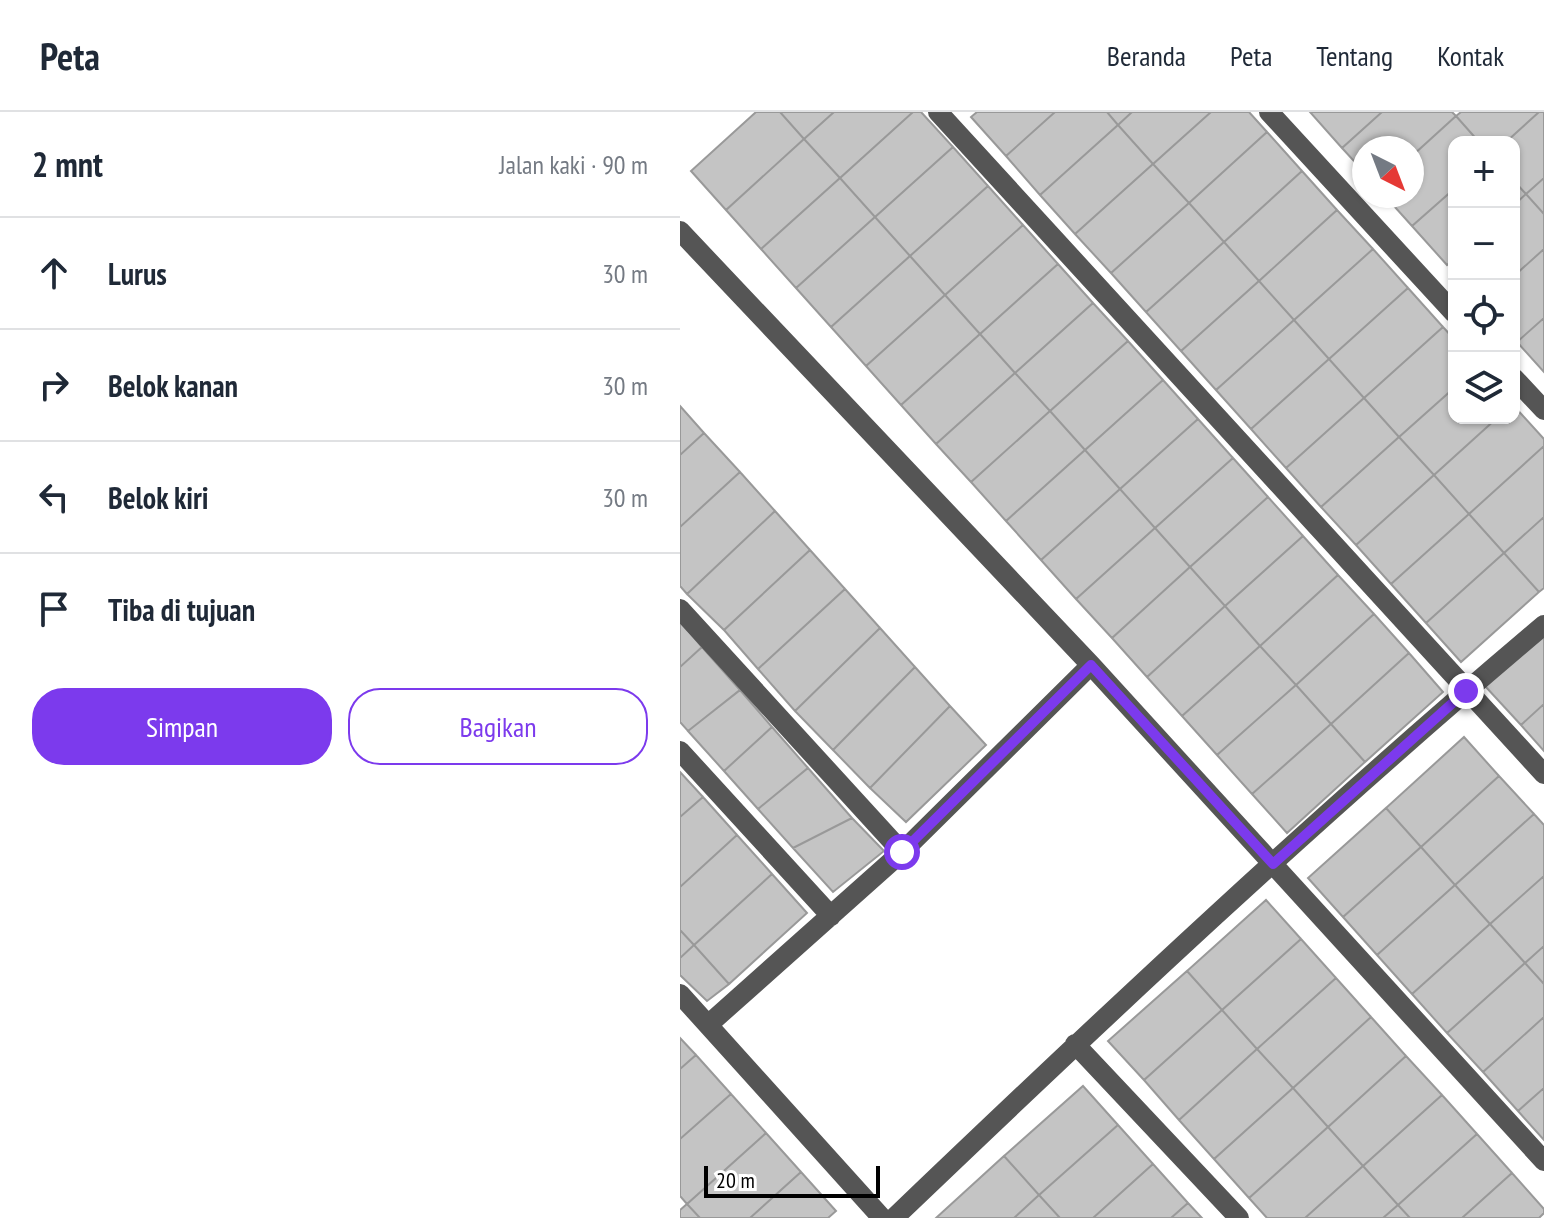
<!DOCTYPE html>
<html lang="id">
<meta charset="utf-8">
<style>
:root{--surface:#fff;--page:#f2f2f3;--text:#1f2937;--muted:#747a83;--line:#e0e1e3;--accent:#7c3aed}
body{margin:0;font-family:"PT Sans Narrow",sans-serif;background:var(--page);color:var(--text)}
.controls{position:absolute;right:24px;top:24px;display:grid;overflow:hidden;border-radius:16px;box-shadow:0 2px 6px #0004}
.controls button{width:72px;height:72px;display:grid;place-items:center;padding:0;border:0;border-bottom:2px solid var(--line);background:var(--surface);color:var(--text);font:40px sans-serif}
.compass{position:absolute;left:672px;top:24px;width:72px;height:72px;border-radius:50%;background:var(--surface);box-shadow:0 2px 6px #0004;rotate:138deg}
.scale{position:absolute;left:24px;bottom:20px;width:176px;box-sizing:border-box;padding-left:8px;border:4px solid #000;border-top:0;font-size:22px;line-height:28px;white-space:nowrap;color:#000;-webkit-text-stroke:6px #fff;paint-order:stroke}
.stop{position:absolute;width:24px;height:24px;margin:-18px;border:6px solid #7c3aed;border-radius:50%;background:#fff}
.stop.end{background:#7c3aed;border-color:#fff;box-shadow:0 2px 8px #0008}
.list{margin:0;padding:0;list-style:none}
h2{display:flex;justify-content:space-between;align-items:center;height:104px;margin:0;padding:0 32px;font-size:34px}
h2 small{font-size:26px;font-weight:400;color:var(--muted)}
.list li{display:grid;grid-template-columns:52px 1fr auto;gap:24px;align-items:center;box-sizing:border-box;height:112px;padding:0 32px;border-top:2px solid var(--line)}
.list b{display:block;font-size:30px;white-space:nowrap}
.list em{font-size:26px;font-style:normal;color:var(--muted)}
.actions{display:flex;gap:16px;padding:24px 32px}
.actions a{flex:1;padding:18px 0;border:2px solid var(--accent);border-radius:32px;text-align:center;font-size:28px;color:var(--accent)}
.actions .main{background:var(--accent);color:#fff}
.icon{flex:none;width:44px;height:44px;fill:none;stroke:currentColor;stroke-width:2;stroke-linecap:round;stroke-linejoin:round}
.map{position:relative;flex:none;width:864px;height:1106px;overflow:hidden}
header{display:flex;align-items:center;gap:48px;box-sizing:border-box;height:112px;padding:0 40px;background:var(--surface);border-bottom:2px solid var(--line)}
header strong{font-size:38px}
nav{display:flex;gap:44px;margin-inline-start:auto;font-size:28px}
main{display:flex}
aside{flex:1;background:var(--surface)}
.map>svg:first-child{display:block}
</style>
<header>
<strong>Peta</strong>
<nav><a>Beranda</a><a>Peta</a><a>Tentang</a><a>Kontak</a></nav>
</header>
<main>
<aside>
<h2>2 mnt<small>Jalan kaki · 90 m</small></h2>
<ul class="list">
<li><svg class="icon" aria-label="ahead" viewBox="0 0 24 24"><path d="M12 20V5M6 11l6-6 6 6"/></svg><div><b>Lurus</b></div><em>30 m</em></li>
<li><svg class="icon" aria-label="right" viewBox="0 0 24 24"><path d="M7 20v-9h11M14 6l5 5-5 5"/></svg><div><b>Belok kanan</b></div><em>30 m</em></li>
<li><svg class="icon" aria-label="left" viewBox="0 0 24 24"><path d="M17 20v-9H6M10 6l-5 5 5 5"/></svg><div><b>Belok kiri</b></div><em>30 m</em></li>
<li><svg class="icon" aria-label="arrive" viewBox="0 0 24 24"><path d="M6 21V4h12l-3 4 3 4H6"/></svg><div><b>Tiba di tujuan</b></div></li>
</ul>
<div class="actions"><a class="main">Simpan</a><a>Bagikan</a></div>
</aside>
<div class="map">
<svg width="864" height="1106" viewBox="0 0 864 1106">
<rect width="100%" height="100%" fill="#fff"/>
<path fill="#c4c4c4" stroke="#999" stroke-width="2" d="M 76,0 L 100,0 L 124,27 L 46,98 L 11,59 Z
M 100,0 L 154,0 L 124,27 Z
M 154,0 L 233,0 L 160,66 L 124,27 Z
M 233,0 L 241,0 L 273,35 L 195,105 L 160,66 Z
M 297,0 L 375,0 L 326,44 L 291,5 Z
M 375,0 L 427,0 L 438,13 L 360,83 L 326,44 Z
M 427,0 L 452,0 L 438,13 Z
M 452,0 L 531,0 L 473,52 L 438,13 Z
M 531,0 L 569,0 L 587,20 L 509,91 L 473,52 Z
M 630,0 L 702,0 L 662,36 Z
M 702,0 L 772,0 L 776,4 L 732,44 L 732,36 L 684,36 L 684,60 L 662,36 Z
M 781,0 L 859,0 L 826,30 L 799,30 L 776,4 Z
M 859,0 L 864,0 L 864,66 L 846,82 L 834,69 L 834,30 L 826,30 Z
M 776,4 L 799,30 L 774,30 L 774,77 L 732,114 L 705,84 L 732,84 L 732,44 Z
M 438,13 L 473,52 L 395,122 L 360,83 Z
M 587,20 L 622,59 L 544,130 L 509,91 Z
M 124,27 L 160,66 L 81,137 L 46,98 Z
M 273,35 L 308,74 L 230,144 L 195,105 Z
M 473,52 L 509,91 L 431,161 L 395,122 Z
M 622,59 L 657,98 L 579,169 L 544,130 Z
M 160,66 L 195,105 L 116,176 L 81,137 Z
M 864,66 L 864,102 L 846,82 Z
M 834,69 L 846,82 L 834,93 Z
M 308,74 L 343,113 L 265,183 L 230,144 Z
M 774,77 L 774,147 L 767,153 L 732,114 Z
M 846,82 L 864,102 L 864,137 L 834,164 L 834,93 Z
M 509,91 L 544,130 L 466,200 L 431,161 Z
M 657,98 L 693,137 L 614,208 L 579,169 Z
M 195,105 L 230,144 L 151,215 L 116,176 Z
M 343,113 L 378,152 L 300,222 L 265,183 Z
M 544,130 L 579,169 L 501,239 L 466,200 Z
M 693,137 L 728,176 L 649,247 L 614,208 Z
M 864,137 L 864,206 L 837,230 L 834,227 L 834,164 Z
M 230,144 L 265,183 L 186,254 L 151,215 Z
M 378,152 L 413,191 L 335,261 L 300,222 Z
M 579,169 L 614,208 L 536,278 L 501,239 Z
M 728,176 L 763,215 L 684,286 L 649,247 Z
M 265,183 L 300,222 L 221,293 L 186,254 Z
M 413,191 L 448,229 L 370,299 L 335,261 Z
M 864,206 L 864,260 L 837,230 Z
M 614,208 L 649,247 L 571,317 L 536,278 Z
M 763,215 L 774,227 L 774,276 L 719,325 L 684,286 Z
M 300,222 L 335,261 L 256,332 L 221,293 Z
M 448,229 L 483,268 L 405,338 L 370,299 Z
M 649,247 L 684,286 L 606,356 L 571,317 Z
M 335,261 L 370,299 L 291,370 L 256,332 Z
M 483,268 L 518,307 L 440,377 L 405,338 Z
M 774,276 L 774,306 L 817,306 L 754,363 L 719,325 Z
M 684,286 L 719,325 L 641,395 L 606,356 Z
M 0,294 L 24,321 L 0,343 Z
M 834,294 L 864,327 L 864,334 L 789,402 L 754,363 L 817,306 L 834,306 Z
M 370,299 L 405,338 L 326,409 L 291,370 Z
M 518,307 L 553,346 L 475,416 L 440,377 Z
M 24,321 L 60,360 L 0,415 L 0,343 Z
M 719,325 L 754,363 L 676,433 L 641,395 Z
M 864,334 L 864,405 L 824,441 L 789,402 Z
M 405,338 L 440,377 L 361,448 L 326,409 Z
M 553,346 L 588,385 L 510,455 L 475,416 Z
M 60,360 L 95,399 L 7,482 L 0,474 L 0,415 Z
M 754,363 L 789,402 L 711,472 L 676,433 Z
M 440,377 L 475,416 L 396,487 L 361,448 Z
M 588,385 L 623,424 L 545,494 L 510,455 Z
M 95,399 L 130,438 L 44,518 L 7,482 Z
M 789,402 L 824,441 L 746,511 L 711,472 Z
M 864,405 L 864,476 L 859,480 L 824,441 Z
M 475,416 L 510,455 L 432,526 L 396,487 Z
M 623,424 L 658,463 L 580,534 L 545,494 Z
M 130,438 L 165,477 L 78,557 L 44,518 Z
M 824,441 L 859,480 L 781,550 L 746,511 Z
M 510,455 L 545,494 L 467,565 L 432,526 Z
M 658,463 L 694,502 L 616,573 L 580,534 Z
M 165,477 L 200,516 L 115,599 L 78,557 Z
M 545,494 L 580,534 L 502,604 L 467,565 Z
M 694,502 L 729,541 L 651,612 L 616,573 Z
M 0,509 L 22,535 L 0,555 Z
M 200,516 L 235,555 L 153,638 L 115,599 Z
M 864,522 L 864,592 L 841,613 L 805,574 Z
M 580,534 L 616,573 L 537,643 L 502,604 Z
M 22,535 L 60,578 L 8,619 L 0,610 L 0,555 Z
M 729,541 L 763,580 L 685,650 L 651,612 Z
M 235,555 L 270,594 L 190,676 L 153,638 Z
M 616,573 L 651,612 L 572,682 L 537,643 Z
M 60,578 L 92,615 L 44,659 L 8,619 Z
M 864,592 L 864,639 L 841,613 Z
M 270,594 L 306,633 L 226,710 L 190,676 Z
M 651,612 L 685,650 L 607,721 L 572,682 Z
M 92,615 L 128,656 L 78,697 L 44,659 Z
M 784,625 L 819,664 L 741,735 L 706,696 Z
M 128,656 L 172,706 L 113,736 L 78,697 Z
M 0,660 L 23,685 L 0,705 Z
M 819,664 L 854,702 L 775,773 L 741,735 Z
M 23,685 L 57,723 L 0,775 L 0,705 Z
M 706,696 L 741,735 L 663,805 L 628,766 Z
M 854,702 L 864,713 L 864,764 L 810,812 L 775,773 Z
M 172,706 L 204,739 L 153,780 L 113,736 Z
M 57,723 L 92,762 L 14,833 L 0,818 L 0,775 Z
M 741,735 L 775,773 L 697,843 L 663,805 Z
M 92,762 L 127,801 L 49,872 L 14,833 Z
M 864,764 L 864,834 L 845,851 L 810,812 Z
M 775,773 L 810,812 L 732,882 L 697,843 Z
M 586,788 L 621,827 L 542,898 L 507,859 Z
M 810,812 L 845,851 L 767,921 L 732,882 Z
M 0,818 L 14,833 L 0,846 Z
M 621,827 L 656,866 L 577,937 L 542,898 Z
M 14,833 L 49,872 L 27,889 L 0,863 L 0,846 Z
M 864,834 L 864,872 L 845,851 Z
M 845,851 L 864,872 L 864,905 L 803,960 L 767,921 Z
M 507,859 L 542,898 L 464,968 L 428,929 Z
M 656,866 L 691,905 L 613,976 L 577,937 Z
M 542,898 L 577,937 L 499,1008 L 464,968 Z
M 691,905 L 726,944 L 648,1015 L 613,976 Z
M 864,905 L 864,976 L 838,999 L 803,960 Z
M 0,926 L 16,943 L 0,957 Z
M 577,937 L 613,976 L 534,1047 L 499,1008 Z
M 16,943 L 51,982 L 0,1027 L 0,957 Z
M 726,944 L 762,983 L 683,1054 L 648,1015 Z
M 403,974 L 438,1013 L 359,1083 L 324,1044 Z
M 613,976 L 648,1015 L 569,1086 L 534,1047 Z
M 864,976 L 864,1028 L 838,999 Z
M 51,982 L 86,1021 L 7,1092 L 0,1084 L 0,1027 Z
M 762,983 L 797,1022 L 718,1093 L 683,1054 Z
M 438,1013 L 473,1052 L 413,1106 L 380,1106 L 359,1083 Z
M 648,1015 L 683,1054 L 625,1106 L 587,1106 L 569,1086 Z
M 86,1021 L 121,1060 L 70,1106 L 20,1106 L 7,1092 Z
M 797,1022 L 832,1061 L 782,1106 L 730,1106 L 718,1093 Z
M 324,1044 L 359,1083 L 334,1106 L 256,1106 Z
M 473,1052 L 508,1091 L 491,1106 L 413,1106 Z
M 683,1054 L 718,1093 L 703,1106 L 625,1106 Z
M 121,1060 L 156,1099 L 148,1106 L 70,1106 Z
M 832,1061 L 864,1097 L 864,1101 L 859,1106 L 782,1106 Z
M 359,1083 L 380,1106 L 334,1106 Z
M 508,1091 L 522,1106 L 491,1106 Z
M 7,1092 L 20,1106 L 0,1106 L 0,1098 Z
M 718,1093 L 730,1106 L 703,1106 Z"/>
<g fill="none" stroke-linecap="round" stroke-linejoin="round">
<path stroke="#555" stroke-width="20" d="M 258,0 L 864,662
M 589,0 L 774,201
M 0,119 L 411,553 L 864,1049
M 834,266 L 864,298
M 0,497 L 222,740
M 0,639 L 151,804
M 0,882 L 202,1106
M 29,912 L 222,740 L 411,553
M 395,932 L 559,1106
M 214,1106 C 426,903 640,702 864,513"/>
</g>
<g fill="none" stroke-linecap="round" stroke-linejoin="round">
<path stroke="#7c3aed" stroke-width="10" d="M 222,740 L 411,553 L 593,752 L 786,579"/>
</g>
</svg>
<div class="controls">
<button>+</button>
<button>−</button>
<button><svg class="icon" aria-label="locate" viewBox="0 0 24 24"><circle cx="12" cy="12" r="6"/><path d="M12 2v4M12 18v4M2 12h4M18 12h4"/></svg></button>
<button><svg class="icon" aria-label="layers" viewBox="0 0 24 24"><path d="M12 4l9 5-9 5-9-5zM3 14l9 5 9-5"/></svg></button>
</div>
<svg class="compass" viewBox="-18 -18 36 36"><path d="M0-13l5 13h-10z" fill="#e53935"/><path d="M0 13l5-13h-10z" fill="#747a83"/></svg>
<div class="scale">20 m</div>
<div class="stop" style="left:222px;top:740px"></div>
<div class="stop end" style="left:786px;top:579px"></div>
</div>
</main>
